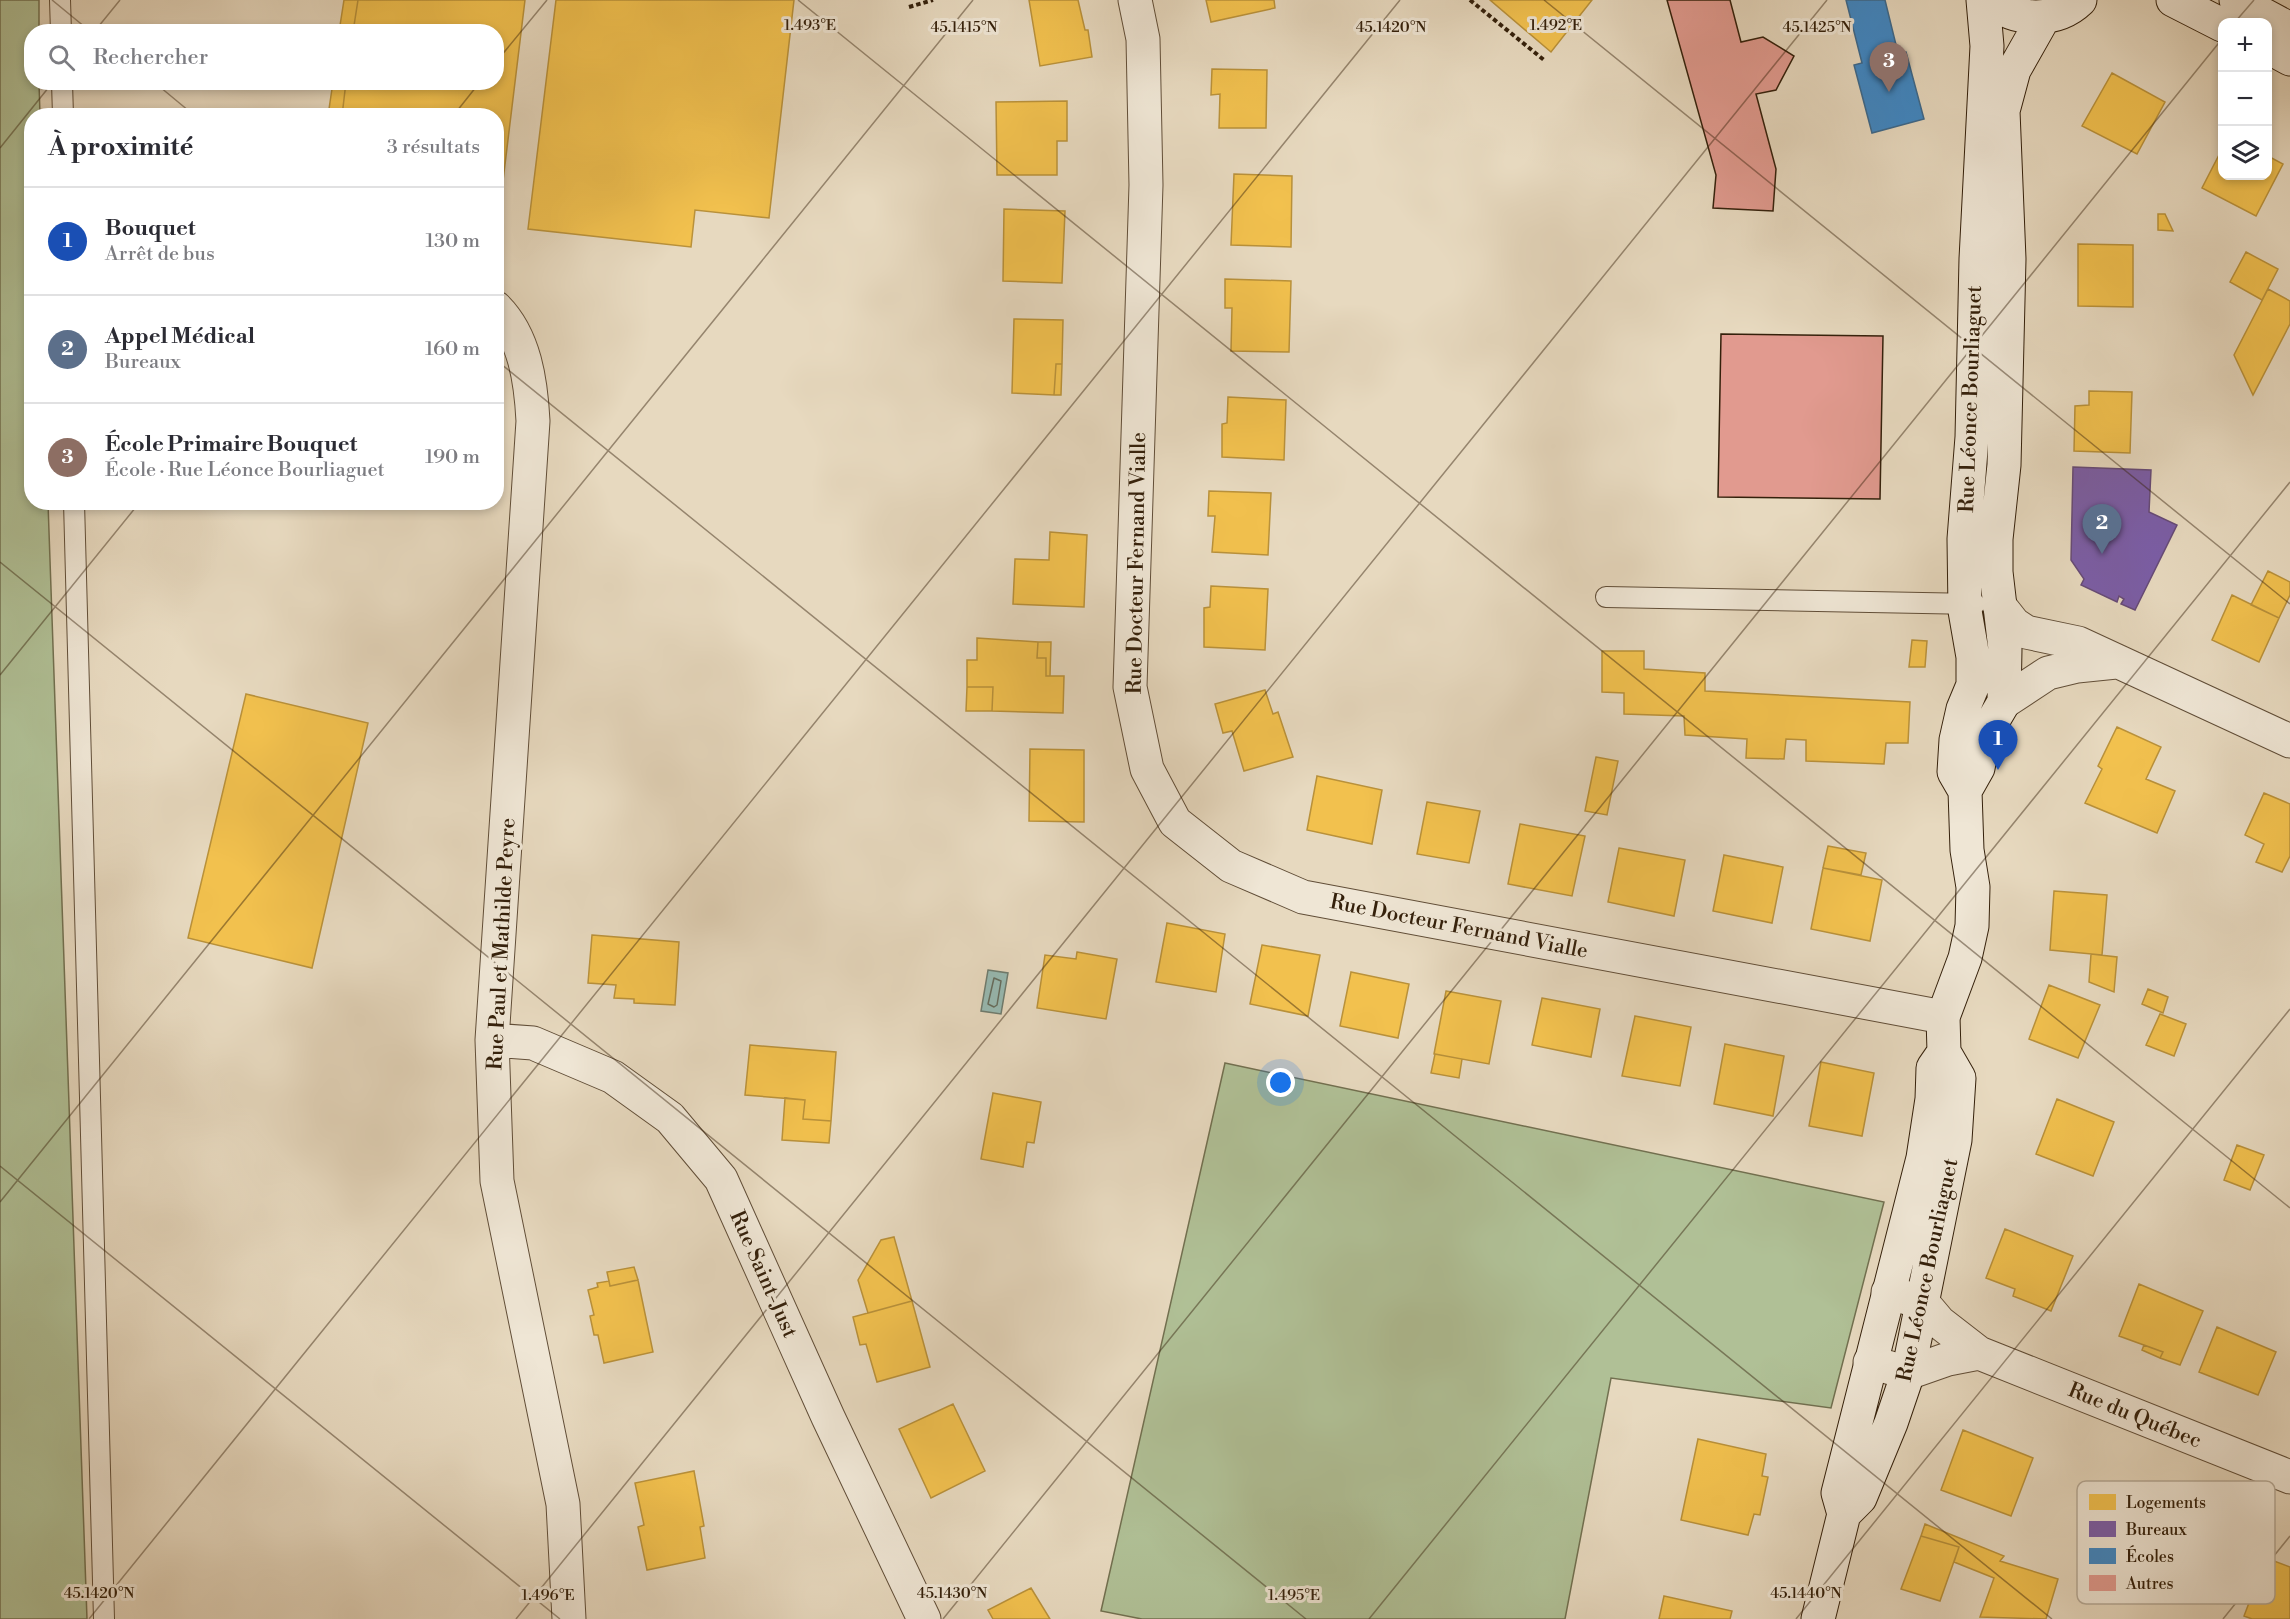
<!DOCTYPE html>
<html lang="fr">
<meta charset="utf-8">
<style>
:root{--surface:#fff;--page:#f7f7f7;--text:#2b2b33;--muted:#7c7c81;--line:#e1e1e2;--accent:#1a73e8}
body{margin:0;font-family:"Libre Bodoni",serif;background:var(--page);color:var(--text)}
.controls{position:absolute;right:18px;top:18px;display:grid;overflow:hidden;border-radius:12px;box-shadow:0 3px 9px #0003}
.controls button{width:54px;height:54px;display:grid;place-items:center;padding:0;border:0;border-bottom:2px solid var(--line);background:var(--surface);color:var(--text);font:30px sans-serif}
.you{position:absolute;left:1281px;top:1083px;width:21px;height:21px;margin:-15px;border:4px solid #fff;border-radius:50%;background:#1a73e8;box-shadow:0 0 0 9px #1a73e833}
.badge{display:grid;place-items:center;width:39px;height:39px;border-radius:50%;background:var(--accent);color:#fff;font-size:20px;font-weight:700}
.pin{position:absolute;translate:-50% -50px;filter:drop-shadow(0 2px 3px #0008)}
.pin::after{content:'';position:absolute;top:32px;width:21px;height:18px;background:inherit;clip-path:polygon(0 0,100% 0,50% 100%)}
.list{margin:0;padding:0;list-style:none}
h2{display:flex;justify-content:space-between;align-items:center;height:78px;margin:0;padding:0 24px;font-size:26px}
h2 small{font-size:20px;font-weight:400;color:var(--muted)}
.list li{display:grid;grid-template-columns:39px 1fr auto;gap:18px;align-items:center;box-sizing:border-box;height:108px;padding:0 24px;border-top:2px solid var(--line)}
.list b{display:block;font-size:22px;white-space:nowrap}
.list p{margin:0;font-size:20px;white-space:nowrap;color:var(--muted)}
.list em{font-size:20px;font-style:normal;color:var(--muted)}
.icon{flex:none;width:33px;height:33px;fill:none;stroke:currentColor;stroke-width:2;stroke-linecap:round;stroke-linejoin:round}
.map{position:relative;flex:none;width:2290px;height:1619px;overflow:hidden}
.search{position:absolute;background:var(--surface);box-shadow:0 3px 9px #0003;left:24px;top:24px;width:480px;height:66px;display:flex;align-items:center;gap:15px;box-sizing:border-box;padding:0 21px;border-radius:24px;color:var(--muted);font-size:22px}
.panel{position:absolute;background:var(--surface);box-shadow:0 3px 9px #0003;left:24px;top:108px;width:480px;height:402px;border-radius:24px}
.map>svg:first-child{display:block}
</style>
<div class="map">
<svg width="2290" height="1619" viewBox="0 0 2290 1619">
<rect width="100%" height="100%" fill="#e7d9bf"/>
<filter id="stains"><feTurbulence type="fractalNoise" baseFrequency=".00333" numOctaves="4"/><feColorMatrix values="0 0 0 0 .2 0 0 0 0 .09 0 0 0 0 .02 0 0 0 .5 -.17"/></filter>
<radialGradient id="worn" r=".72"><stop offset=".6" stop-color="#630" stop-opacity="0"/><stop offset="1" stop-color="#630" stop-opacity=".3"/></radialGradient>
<path fill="#b0c096" stroke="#727050" stroke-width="1.5" d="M 0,0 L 39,0 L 39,31 L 32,32 L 32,82 L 39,83 L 40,115 L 32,116 L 32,502 L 48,503 L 87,1619 L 0,1619 Z
M 1225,1063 L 1884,1202 L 1831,1408 L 1611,1378 L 1565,1619 L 1142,1619 L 1101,1611 Z"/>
<path fill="#97bab2" stroke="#6f7c6f" stroke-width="1.5" d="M 988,970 L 1008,973 L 1001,1014 L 981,1011 Z"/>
<path fill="#f2c14e" stroke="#b9913a" stroke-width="1.5" d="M 344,0 L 358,0 L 353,32 L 339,32 Z
M 358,0 L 525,0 L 502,189 L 496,189 L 496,116 L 342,116 L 346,82 L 496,82 L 496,32 L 353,32 Z
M 556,0 L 794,0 L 769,218 L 695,210 L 691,247 L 528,229 Z
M 1029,0 L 1078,0 L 1085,30 L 1088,30 L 1092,57 L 1040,66 Z
M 1206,0 L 1274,0 L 1275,8 L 1211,22 Z
M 1490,0 L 1592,0 L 1551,52 Z
M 1212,69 L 1267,70 L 1266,128 L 1219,128 L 1220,94 L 1211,95 Z
M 2112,73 L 2165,102 L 2137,154 L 2082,126 Z
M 333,82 L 346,82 L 342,116 L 328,116 Z
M 1067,101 L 1067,141 L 1057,141 L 1057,175 L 997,175 L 996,102 Z
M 2222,149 L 2222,176 L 2268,176 L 2268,156 L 2283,164 L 2256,216 L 2202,188 Z
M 1234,174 L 1292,176 L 1291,247 L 1231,245 Z
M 1004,209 L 1065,211 L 1062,283 L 1003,281 Z
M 2158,214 L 2165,214 L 2173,231 L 2158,230 Z
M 2078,244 L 2133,245 L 2133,307 L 2078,306 Z
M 2246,252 L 2278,269 L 2262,300 L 2230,282 Z
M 1225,279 L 1291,281 L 1289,352 L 1231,351 L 1232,308 L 1225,308 Z
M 2268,289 L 2290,301 L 2290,324 L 2253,395 L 2234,355 Z
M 1014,319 L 1063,320 L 1062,364 L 1056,364 L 1054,395 L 1012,393 Z
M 1056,364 L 1062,364 L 1061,395 L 1054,395 Z
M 2089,391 L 2132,392 L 2130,453 L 2074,451 L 2075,406 L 2089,405 Z
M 1228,397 L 1286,400 L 1284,460 L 1222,457 L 1222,424 L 1227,423 Z
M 1209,491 L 1271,493 L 1268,555 L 1212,552 L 1215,516 L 1208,516 Z
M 1050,532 L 1087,535 L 1084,607 L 1013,604 L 1015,559 L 1049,560 Z
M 2268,571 L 2290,582 L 2290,595 L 2279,618 L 2251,605 Z
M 1211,586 L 1268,589 L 1265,650 L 1204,647 L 1204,608 L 1210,607 Z
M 2232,595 L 2279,618 L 2259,662 L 2212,640 Z
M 977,638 L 1038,642 L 1037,658 L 1046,658 L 1046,676 L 1064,676 L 1063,713 L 992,711 L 993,687 L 967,687 L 967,660 L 977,660 Z
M 1912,640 L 1927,641 L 1925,667 L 1909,667 Z
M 1038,642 L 1051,642 L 1050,676 L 1046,676 L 1046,658 L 1037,658 Z
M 1602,651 L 1644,651 L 1644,669 L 1705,673 L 1705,691 L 1910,702 L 1908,743 L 1886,743 L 1884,764 L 1806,761 L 1806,740 L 1786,739 L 1784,759 L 1746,758 L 1747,739 L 1685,735 L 1684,716 L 1624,714 L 1624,693 L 1602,692 Z
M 967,687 L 993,687 L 992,711 L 966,711 Z
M 1265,690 L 1273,714 L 1278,712 L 1293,757 L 1244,771 L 1232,731 L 1223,733 L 1215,704 Z
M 246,694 L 368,723 L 312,968 L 188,938 Z
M 2117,727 L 2161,747 L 2146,779 L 2175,791 L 2157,833 L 2085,803 L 2102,769 L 2098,766 Z
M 1030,749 L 1084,750 L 1084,822 L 1029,821 Z
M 1596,757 L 1618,761 L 1607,815 L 1585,811 Z
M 1317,776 L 1382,790 L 1372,844 L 1307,830 Z
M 2264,793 L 2290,804 L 2290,856 L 2282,872 L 2256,862 L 2264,844 L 2245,835 Z
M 1427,802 L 1480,811 L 1469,863 L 1417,854 Z
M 1520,824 L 1585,836 L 1572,896 L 1508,884 Z
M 1828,846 L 1866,853 L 1861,875 L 1823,868 Z
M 1619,848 L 1685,860 L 1674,916 L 1608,902 Z
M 1724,855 L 1783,867 L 1772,923 L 1713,911 Z
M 1823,868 L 1882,880 L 1870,941 L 1811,929 Z
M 2054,891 L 2107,895 L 2102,955 L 2050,950 Z
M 1167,923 L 1225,934 L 1216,992 L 1156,982 Z
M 592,935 L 679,942 L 675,1005 L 634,1003 L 634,999 L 614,998 L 616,985 L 588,983 Z
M 1262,945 L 1320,955 L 1308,1016 L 1250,1004 Z
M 1077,952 L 1117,959 L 1106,1019 L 1037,1008 L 1045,955 L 1076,959 Z
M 2091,954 L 2117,957 L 2114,992 L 2089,982 Z
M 1351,972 L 1409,984 L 1398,1038 L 1340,1026 Z
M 2049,985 L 2100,1005 L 2078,1058 L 2029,1039 Z
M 2148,989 L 2168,997 L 2163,1013 L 2142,1004 Z
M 1446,991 L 1501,1001 L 1489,1064 L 1434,1054 Z
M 1542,998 L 1600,1009 L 1591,1057 L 1532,1045 Z
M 2160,1014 L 2186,1024 L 2174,1056 L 2146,1045 Z
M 1635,1016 L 1691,1027 L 1680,1086 L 1622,1076 Z
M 1725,1044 L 1784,1056 L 1773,1116 L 1714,1104 Z
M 750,1045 L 836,1052 L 831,1121 L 803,1119 L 805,1100 L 745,1095 Z
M 1435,1054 L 1462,1059 L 1459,1078 L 1431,1073 Z
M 1821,1062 L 1874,1073 L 1862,1136 L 1809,1126 Z
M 993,1093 L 1041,1102 L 1034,1143 L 1027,1142 L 1023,1167 L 981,1159 Z
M 785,1098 L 805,1100 L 803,1119 L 831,1121 L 829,1143 L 782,1140 Z
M 2057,1099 L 2114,1122 L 2093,1176 L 2036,1154 Z
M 2237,1145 L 2264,1155 L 2250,1190 L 2224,1180 Z
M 2005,1229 L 2073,1256 L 2051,1311 L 2013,1296 L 2015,1289 L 1986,1278 Z
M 894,1237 L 912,1301 L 868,1313 L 858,1280 L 881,1240 Z
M 634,1267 L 638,1280 L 610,1286 L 607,1272 Z
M 638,1280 L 653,1352 L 604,1363 L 598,1335 L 594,1335 L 590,1316 L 594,1315 L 588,1290 L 598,1287 L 597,1283 L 609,1281 L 610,1286 Z
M 2139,1284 L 2203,1311 L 2180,1365 L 2160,1358 L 2163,1352 L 2119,1336 Z
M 912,1301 L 930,1367 L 877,1382 L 866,1344 L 860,1345 L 853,1317 Z
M 2217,1327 L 2276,1352 L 2258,1395 L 2199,1372 Z
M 2144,1345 L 2163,1352 L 2160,1358 L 2142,1350 Z
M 953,1404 L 985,1471 L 931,1498 L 899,1429 Z
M 1963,1430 L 2033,1458 L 2011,1516 L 1941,1490 Z
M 1698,1439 L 1766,1454 L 1762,1476 L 1768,1477 L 1760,1515 L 1754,1514 L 1748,1535 L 1681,1520 Z
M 694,1471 L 704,1526 L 700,1527 L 705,1558 L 647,1570 L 638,1527 L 644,1525 L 635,1483 Z
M 1925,1524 L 2004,1556 L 2000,1561 L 2058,1579 L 2046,1619 L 1980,1617 L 1994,1578 L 1954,1562 L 1959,1547 L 1921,1536 Z
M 1921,1536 L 1959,1547 L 1940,1601 L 1901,1589 Z
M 2266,1558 L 2290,1567 L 2290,1619 L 2252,1619 L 2244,1616 Z
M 1031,1588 L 1050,1619 L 993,1619 L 988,1610 Z
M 1664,1596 L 1732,1611 L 1730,1619 L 1659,1619 Z"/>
<path fill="#7b5ea7" stroke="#664b78" stroke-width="1.5" d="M 2073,467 L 2151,470 L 2149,512 L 2177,525 L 2135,610 L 2121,604 L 2124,599 L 2119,596 L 2117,602 L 2081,585 L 2084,579 L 2071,560 Z"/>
<path fill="#3f88c5" stroke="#3c698d" stroke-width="1.5" d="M 1846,0 L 1885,0 L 1898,53 L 1906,52 L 1924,119 L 1872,133 L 1854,65 L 1862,63 Z"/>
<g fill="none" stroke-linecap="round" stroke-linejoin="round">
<path stroke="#666d5e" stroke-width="1.5" d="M 994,978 L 1001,981 L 997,1005 L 994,1007 L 988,1004 Z"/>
</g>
<path fill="#e19a8f" stroke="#34200b" stroke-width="1.5" d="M 1667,0 L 1730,0 L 1741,42 L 1763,37 L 1794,56 L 1776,90 L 1756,94 L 1776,169 L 1773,211 L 1713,208 L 1716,175 Z
M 1721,334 L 1883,336 L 1880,499 L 1718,497 Z"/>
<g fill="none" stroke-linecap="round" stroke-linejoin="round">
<g stroke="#614e38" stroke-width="22">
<path id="lane" d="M 60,0 L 61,32
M 62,82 L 63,116
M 74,502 L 104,1619
M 1606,597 L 1975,604"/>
</g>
<g stroke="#614e38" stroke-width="35">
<path id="street" d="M 1135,0 L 1143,39 L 1146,185 L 1130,687 L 1147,769 L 1175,822 L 1231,866 L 1303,897 L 1943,1017
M 496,308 C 525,337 531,382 533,421 L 492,1040 L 497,1181 L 563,1504 L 569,1619
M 1999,605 L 2014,624 L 2026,632 L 2078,643 L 2290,741
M 2004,702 L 2048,673 L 2077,666 L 2116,662
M 492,1040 L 533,1043 L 613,1077 L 670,1118 L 721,1179 L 828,1417 L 924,1619
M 1888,1292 L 1923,1303 L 1939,1322 L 1979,1353 L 2290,1477
M 1870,1362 L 1908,1373 L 1948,1359 L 1979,1353"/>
</g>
<g stroke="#34200b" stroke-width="35">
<path id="secondary" d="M 1991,0 C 2015,22 2056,23 2080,0
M 2173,0 L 2222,25
M 2236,0 L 2290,29
M 2268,47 L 2290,59
M 1965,791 L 1978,768 L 1984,736 L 2004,702 L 2005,649 L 1996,572 L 1996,539 L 2004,465 L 2009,259 L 2003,111 L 2014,70 L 2044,17
M 1844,1514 L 1860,1498 L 1891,1423 L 1908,1373 L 1955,1140 L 1959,1078 L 1944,1052 L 1943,1017 L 1965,958 L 1972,926 L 1973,887 L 1967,850 L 1965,791 L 1954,772 L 1956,740 L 1963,709 L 1973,685 L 1973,657 L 1965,611 L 1964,539 L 1972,437 L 1976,259 L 1987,46 L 1983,0
M 1818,1619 L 1844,1514 L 1838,1493 L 1923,1158 L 1932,1099 L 1933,1068 L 1944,1052"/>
</g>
<path stroke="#34200b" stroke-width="4" stroke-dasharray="4.5 3" stroke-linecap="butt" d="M 1470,0 L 1544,60
M 909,7 L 933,0"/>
<use href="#lane" stroke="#efe6d5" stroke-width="20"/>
<use href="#street" stroke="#efe6d5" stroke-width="33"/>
<use href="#secondary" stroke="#efe6d5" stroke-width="33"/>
</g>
<path fill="none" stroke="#34200b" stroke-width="1.5" stroke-opacity="0.45" d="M 52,0 L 91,32M 798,0 L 2290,1208M 1544,0 L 2290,604M 2235,22 L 2254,0M 94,32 L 120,0M 496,62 L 547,0M 154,82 L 195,116M 453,116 L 480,82M 0,148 L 53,82M 496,360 L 2052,1619M 0,562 L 1306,1619M 0,675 L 140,502M 0,1166 L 560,1619M 0,1202 L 973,0M 89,1619 L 1400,0M 516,1619 L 1827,0M 943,1619 L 2222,39M 1369,1619 L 2290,482M 1796,1619 L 2290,1009M 2223,1619 L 2290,1536"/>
<g text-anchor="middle" stroke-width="6" stroke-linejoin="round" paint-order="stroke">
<g font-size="21" fill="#34200b" stroke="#efe6d5">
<text transform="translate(1970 399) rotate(-88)" y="7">Rue Léonce Bourliaguet</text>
<text transform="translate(1136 563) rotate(-89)" y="7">Rue Docteur Fernand Vialle</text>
<text transform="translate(1459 926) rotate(11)" y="7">Rue Docteur Fernand Vialle</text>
<text transform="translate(501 944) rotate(-87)" y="7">Rue Paul et Mathilde Peyre</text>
<text transform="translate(1927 1270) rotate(-78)" y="7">Rue Léonce Bourliaguet</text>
<text transform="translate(764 1274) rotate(66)" y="7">Rue Saint-Just</text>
<text transform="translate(2135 1415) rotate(22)" y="7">Rue du Québec</text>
</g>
</g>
<rect x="2077" y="1481" width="198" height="123" rx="9" fill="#efe6d5" stroke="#b7ab98" stroke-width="1.5"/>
<rect x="2089" y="1494" width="27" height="16" fill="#f2c14e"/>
<rect x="2089" y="1521" width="27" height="16" fill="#7b5ea7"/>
<rect x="2089" y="1548" width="27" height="16" fill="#3f88c5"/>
<rect x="2089" y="1575" width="27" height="16" fill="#e19a8f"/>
<g font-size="16" fill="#34200b">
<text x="2126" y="1508">Logements</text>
<text x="2126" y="1535">Bureaux</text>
<text x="2126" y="1562">Écoles</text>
<text x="2126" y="1589">Autres</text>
</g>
<g font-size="15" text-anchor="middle" fill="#34200b" stroke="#efe6d5" stroke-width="6" stroke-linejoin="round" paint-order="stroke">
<text x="810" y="30">1.493°E</text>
<text x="1556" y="30">1.492°E</text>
<text x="964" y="32">45.1415°N</text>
<text x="1391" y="32">45.1420°N</text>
<text x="1817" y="32">45.1425°N</text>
<text x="99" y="1598">45.1420°N</text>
<text x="952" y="1598">45.1430°N</text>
<text x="1806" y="1598">45.1440°N</text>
<text x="548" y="1600">1.496°E</text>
<text x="1294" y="1600">1.495°E</text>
</g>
<rect width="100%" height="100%" filter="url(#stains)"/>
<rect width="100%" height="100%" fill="url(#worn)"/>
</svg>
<div class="controls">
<button>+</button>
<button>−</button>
<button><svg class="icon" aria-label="layers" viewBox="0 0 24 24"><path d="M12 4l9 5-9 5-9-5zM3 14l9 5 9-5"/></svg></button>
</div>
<div class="you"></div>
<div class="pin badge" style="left:1998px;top:770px;background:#1a4fb4">1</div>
<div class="pin badge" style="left:2102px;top:554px;background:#5c6f8a">2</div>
<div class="pin badge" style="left:1889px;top:92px;background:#8d6e63">3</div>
<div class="search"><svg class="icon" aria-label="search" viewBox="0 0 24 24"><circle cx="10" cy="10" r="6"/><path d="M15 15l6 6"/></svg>Rechercher</div>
<section class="panel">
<h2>À proximité<small>3 résultats</small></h2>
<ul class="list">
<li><span class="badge" style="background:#1a4fb4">1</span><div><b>Bouquet</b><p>Arrêt de bus</p></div><em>130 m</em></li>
<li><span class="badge" style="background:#5c6f8a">2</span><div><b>Appel Médical</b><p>Bureaux</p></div><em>160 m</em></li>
<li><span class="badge" style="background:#8d6e63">3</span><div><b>École Primaire Bouquet</b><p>École · Rue Léonce Bourliaguet</p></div><em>190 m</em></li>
</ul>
</section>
</div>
